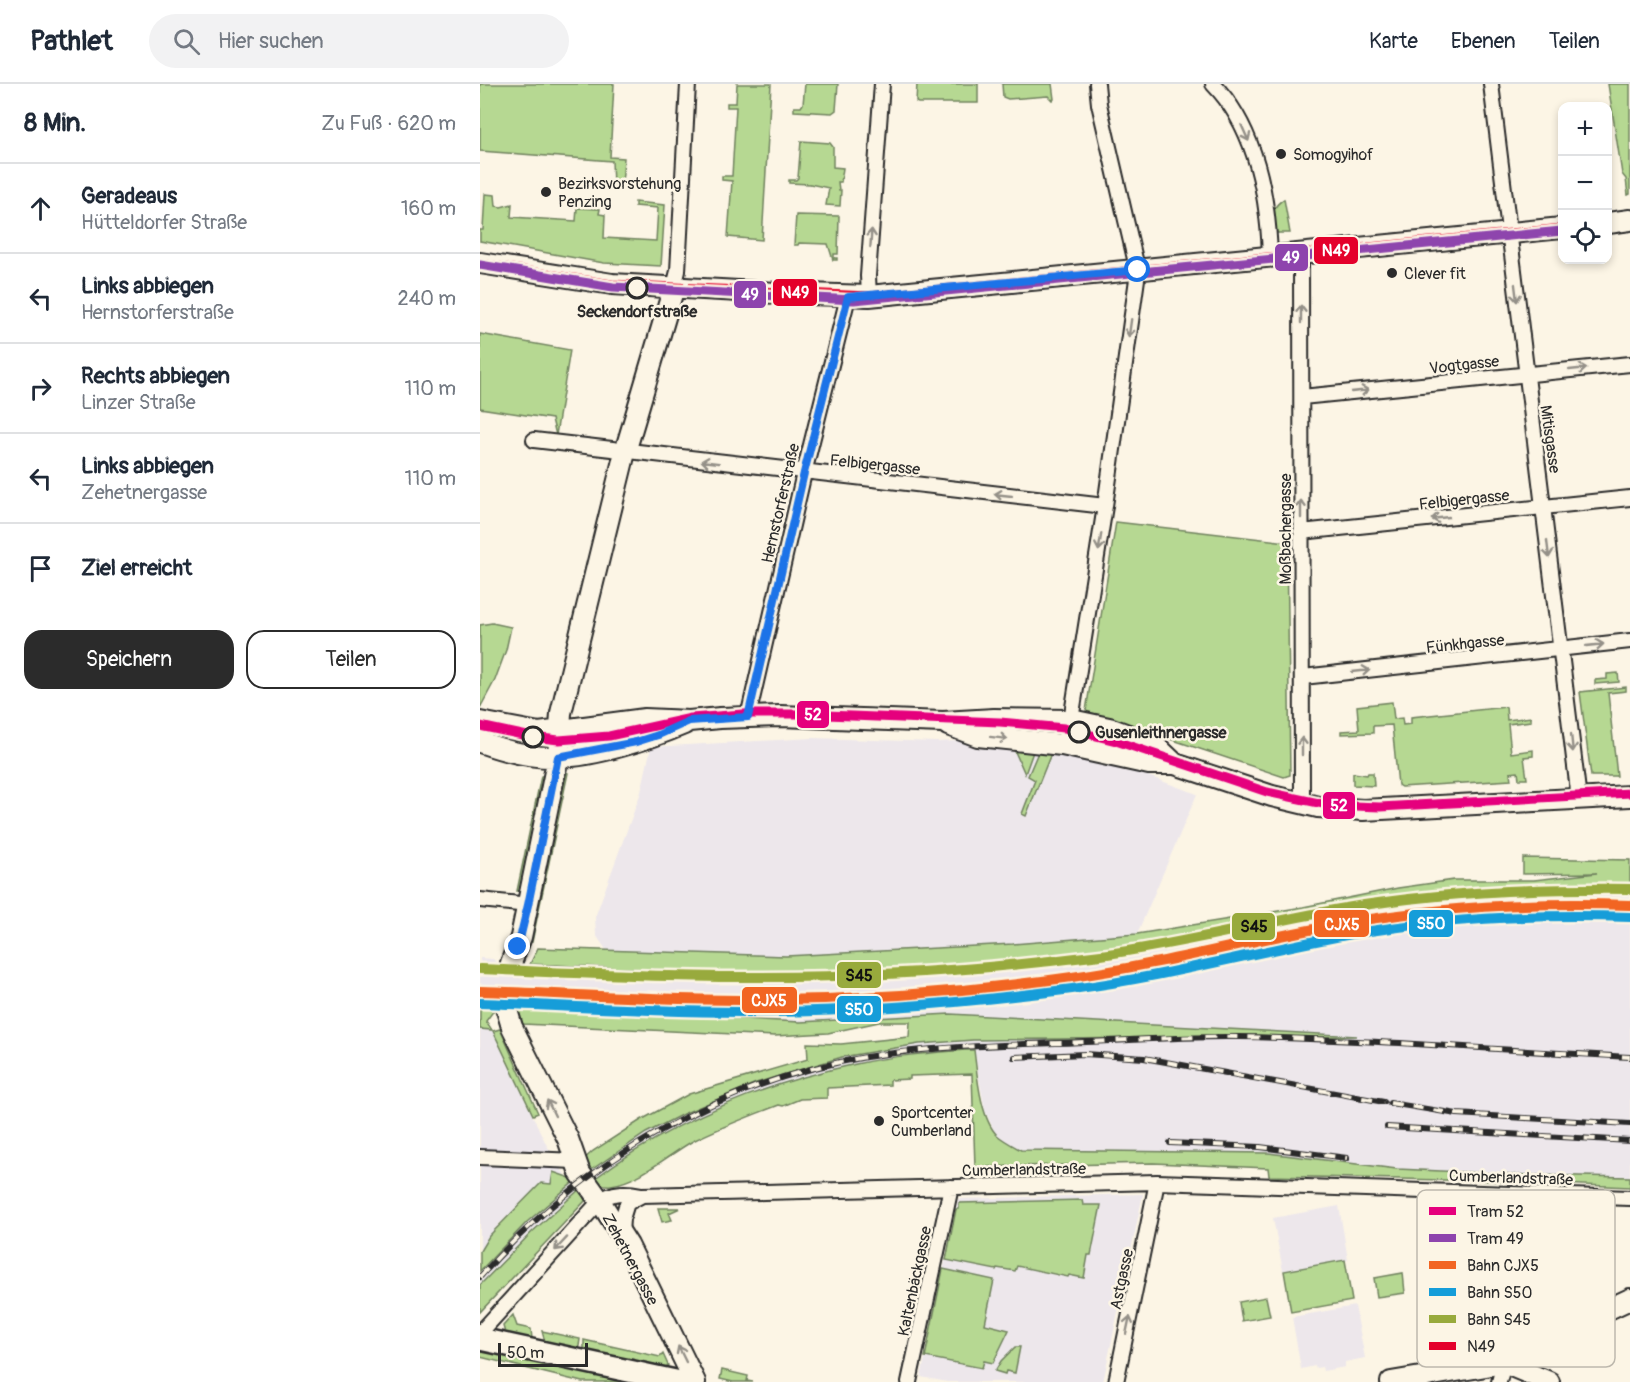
<!DOCTYPE html>
<html lang="de">
<meta charset="utf-8">
<style>
:root{--surface:#fff;--page:#f2f2f3;--text:#1f2937;--muted:#747a83;--line:#e0e1e3;--accent:#2b2b2b}
body{margin:0;font-family:Pangolin,sans-serif;background:var(--page);color:var(--text)}
.controls{position:absolute;right:18px;top:18px;display:grid;overflow:hidden;border-radius:12px;box-shadow:0 3px 9px #0003}
.controls button{width:54px;height:54px;display:grid;place-items:center;padding:0;border:0;border-bottom:2px solid var(--line);background:var(--surface);color:var(--text);font:30px sans-serif}
.scale{position:absolute;left:18px;bottom:15px;width:90px;box-sizing:border-box;padding-left:6px;border:3px solid #2b2b2b;border-top:0;font-size:16px;line-height:21px;white-space:nowrap;color:#2b2b2b;-webkit-text-stroke:4px #fcf5e5;paint-order:stroke}
.stop{position:absolute;width:18px;height:18px;margin:-14px;border:4px solid #1a73e8;border-radius:50%;background:#fff}
.stop.end{background:#1a73e8;border-color:#fff;box-shadow:0 2px 6px #0008}
.list{margin:0;padding:0;list-style:none}
h2{display:flex;justify-content:space-between;align-items:center;height:78px;margin:0;padding:0 24px;font-size:26px}
h2 small{font-size:20px;font-weight:400;color:var(--muted)}
.list li{display:grid;grid-template-columns:39px 1fr auto;gap:18px;align-items:center;box-sizing:border-box;height:90px;padding:0 24px;border-top:2px solid var(--line)}
.list b{display:block;font-size:22px;white-space:nowrap}
.list p{margin:0;font-size:20px;white-space:nowrap;color:var(--muted)}
.list em{font-size:20px;font-style:normal;color:var(--muted)}
.actions{display:flex;gap:12px;padding:18px 24px}
.actions a{flex:1;padding:14px 0;border:2px solid var(--accent);border-radius:18px;text-align:center;font-size:21px;color:var(--accent)}
.actions .main{background:var(--accent);color:#fff}
.icon{flex:none;width:33px;height:33px;fill:none;stroke:currentColor;stroke-width:2;stroke-linecap:round;stroke-linejoin:round}
.map{position:relative;flex:none;width:1150px;height:1298px;overflow:hidden}
header{display:flex;align-items:center;gap:36px;box-sizing:border-box;height:84px;padding:0 30px;background:var(--surface);border-bottom:2px solid var(--line)}
header strong{font-size:28px}
nav{display:flex;gap:33px;margin-inline-start:auto;font-size:21px}
.search{width:420px;height:54px;background:var(--page);display:flex;align-items:center;gap:15px;box-sizing:border-box;padding:0 21px;border-radius:33px;color:var(--muted);font-size:22px}
main{display:flex}
aside{flex:1;background:var(--surface)}
.map>svg:first-child{display:block}
</style>
<header>
<strong>Pathlet</strong>
<div class="search"><svg class="icon" aria-label="search" viewBox="0 0 24 24"><circle cx="10" cy="10" r="6"/><path d="M15 15l6 6"/></svg>Hier suchen</div>
<nav><a>Karte</a><a>Ebenen</a><a>Teilen</a></nav>
</header>
<main>
<aside>
<h2>8 Min.<small>Zu Fuß · 620 m</small></h2>
<ul class="list">
<li><svg class="icon" aria-label="ahead" viewBox="0 0 24 24"><path d="M12 20V5M6 11l6-6 6 6"/></svg><div><b>Geradeaus</b><p>Hütteldorfer Straße</p></div><em>160 m</em></li>
<li><svg class="icon" aria-label="left" viewBox="0 0 24 24"><path d="M17 20v-9H6M10 6l-5 5 5 5"/></svg><div><b>Links abbiegen</b><p>Hernstorferstraße</p></div><em>240 m</em></li>
<li><svg class="icon" aria-label="right" viewBox="0 0 24 24"><path d="M7 20v-9h11M14 6l5 5-5 5"/></svg><div><b>Rechts abbiegen</b><p>Linzer Straße</p></div><em>110 m</em></li>
<li><svg class="icon" aria-label="left" viewBox="0 0 24 24"><path d="M17 20v-9H6M10 6l-5 5 5 5"/></svg><div><b>Links abbiegen</b><p>Zehetnergasse</p></div><em>110 m</em></li>
<li><svg class="icon" aria-label="arrive" viewBox="0 0 24 24"><path d="M6 21V4h12l-3 4 3 4H6"/></svg><div><b>Ziel erreicht</b></div></li>
</ul>
<div class="actions"><a class="main">Speichern</a><a>Teilen</a></div>
</aside>
<div class="map">
<svg width="1150" height="1298" viewBox="0 0 1150 1298">
<rect width="100%" height="100%" fill="#fcf5e5"/>
<filter id="ink" filterUnits="userSpaceOnUse"><feTurbulence type="fractalNoise" baseFrequency=".0167" numOctaves="2"/><feDisplacementMap in="SourceGraphic" scale="12" xChannelSelector="R" yChannelSelector="G"/><feConvolveMatrix kernelMatrix="1 2 1 2 8 2 1 2 1" color-interpolation-filters="sRGB"/></filter>
<g filter="url(#ink)">
<path fill="#ede7eb" d="M 333,654 L 457,658 L 498,656 L 603,668 L 717,710 L 657,850 L 533,860 L 306,872 L 127,867 L 116,851 L 115,833 L 161,708 L 171,663 Z
M 1119,799 L 1150,801 L 1150,1093 L 1049,1091 L 917,1085 L 788,1069 L 541,1066 L 528,1059 L 515,1049 L 505,1027 L 494,966 L 485,966 L 429,971 L 377,980 L 319,995 L 253,1017 L 183,1051 L 131,1083 L 114,1095 L 108,1088 L 133,1069 L 166,1049 L 203,1030 L 276,999 L 362,973 L 439,960 L 493,956 L 771,947 L 470,930 L 320,938 L 0,921 L 0,874 L 13,875 L 16,878 L 173,885 L 288,888 L 361,887 L 531,875 L 671,860 L 725,851 L 885,817 L 964,807 L 1041,801 Z
M 0,945 L 12,946 L 66,1060 L 85,1091 L 73,1089 L 72,1101 L 61,1099 L 55,1105 L 47,1116 L 19,1140 L 0,1167 Z
M 96,1096 L 101,1104 L 52,1148 L 0,1201 L 0,1187 L 47,1138 Z
M 663,1110 L 623,1298 L 467,1298 L 441,1293 L 478,1115 Z
M 859,1122 L 868,1176 L 803,1187 L 793,1134 Z
M 875,1222 L 885,1274 L 865,1278 L 865,1283 L 843,1287 L 842,1283 L 836,1284 L 835,1282 L 821,1285 L 812,1233 Z"/>
<path fill="#b6d892" stroke="#70825e" stroke-width="1.5" d="M 0,0 L 134,0 L 130,73 L 144,74 L 142,101 L 133,101 L 132,77 L 0,67 Z
M 257,0 L 291,0 L 282,156 L 248,153 L 252,97 L 242,96 L 242,92 L 252,92 L 256,23 L 247,23 L 247,19 L 256,19 Z
M 325,0 L 358,0 L 356,26 L 352,29 L 314,27 L 314,23 L 321,23 L 323,20 Z
M 437,0 L 498,0 L 498,19 L 438,19 L 436,18 Z
M 522,0 L 572,0 L 574,15 L 572,16 L 568,12 L 528,15 L 523,13 Z
M 1128,0 L 1150,0 L 1150,110 L 1148,111 L 1146,95 L 1142,90 Z
M 321,57 L 350,59 L 353,63 L 353,83 L 363,84 L 361,98 L 358,98 L 359,106 L 361,106 L 360,122 L 346,121 L 349,104 L 330,100 L 309,99 L 309,96 L 316,96 L 318,94 Z
M 5,110 L 15,111 L 16,122 L 21,123 L 32,120 L 31,133 L 96,137 L 97,124 L 120,125 L 119,130 L 125,131 L 124,154 L 176,157 L 178,124 L 155,122 L 155,118 L 185,121 L 181,182 L 124,179 L 0,157 L 0,146 L 3,146 Z
M 804,115 L 810,149 L 797,149 C 794,133 788,125 804,115 Z
M 316,131 L 359,132 L 358,170 L 354,170 L 354,174 L 357,174 L 357,176 L 353,176 L 348,160 L 319,159 L 318,161 L 314,161 Z
M 0,250 L 90,266 L 76,351 L 72,335 L 0,324 Z
M 636,438 L 807,458 L 810,691 L 804,693 L 606,627 Z
M 12,539 L 31,543 L 26,566 L 15,596 L 0,624 L 0,541 Z
M 1138,589 L 1139,598 L 1115,600 L 1115,596 L 1127,595 L 1127,590 Z
M 1146,603 L 1146,607 L 1128,609 L 1137,692 L 1111,692 L 1100,608 Z
M 912,618 L 914,635 L 922,634 L 923,641 L 931,640 L 931,633 L 1026,623 L 1027,636 L 1051,633 L 1051,637 L 1028,640 L 1031,669 L 1053,666 L 1053,672 L 1044,673 L 1047,695 L 1039,695 L 1038,688 L 1030,689 L 1031,696 L 921,703 L 918,701 L 912,641 L 893,642 L 893,649 L 861,650 L 861,647 L 879,646 L 877,622 Z
M 533,663 L 554,665 L 545,690 Z
M 559,666 L 568,667 L 570,672 L 546,732 L 542,730 L 555,696 L 548,692 Z
M 85,688 L 88,689 L 52,858 L 48,857 Z
M 873,689 L 887,691 L 888,689 L 893,689 L 894,702 L 873,701 Z
M 65,691 L 40,807 L 37,807 L 61,692 Z
M 1043,774 L 1150,776 L 1150,801 C 1062,797 971,802 884,817 C 813,830 743,850 671,860 C 569,874 464,883 361,887 C 258,891 153,884 50,880 L 58,864 L 306,872 L 533,860 L 657,850 L 823,823 L 918,804 L 974,796 L 1054,796 L 1117,789 L 1043,790 Z
M 0,921 L 17,922 L 6,937 L 12,946 L 0,945 Z
M 32,923 L 320,938 L 470,930 L 877,952 L 493,956 L 439,960 L 362,973 L 276,999 L 203,1030 L 166,1049 L 108,1088 L 101,1078 L 113,1067 L 161,1036 L 209,1010 L 328,975 L 327,959 L 361,960 L 429,953 L 430,938 L 399,938 L 348,949 L 295,952 L 43,940 L 36,925 Z
M 20,945 L 58,1029 L 53,1031 L 13,947 Z
M 485,966 L 494,966 C 497,989 500,1034 517,1051 C 524,1057 532,1061 541,1066 L 788,1069 L 917,1085 L 1049,1091 L 1150,1093 L 1150,1103 L 1007,1097 L 789,1092 L 788,1084 L 673,1079 L 495,1083 L 492,990 L 430,992 L 430,995 L 410,996 L 410,1001 L 347,1004 L 347,1014 L 320,1015 L 303,1022 L 299,1021 C 270,1032 241,1043 213,1057 C 188,1071 160,1097 131,1101 C 123,1102 119,1099 114,1095 C 191,1038 282,1000 376,980 C 412,972 448,969 485,966 Z
M 73,1088 L 96,1096 L 47,1138 L 0,1187 L 0,1167 L 9,1152 L 61,1099 L 71,1100 Z
M 101,1104 L 105,1117 L 0,1228 L 0,1201 L 52,1148 Z
M 602,1116 L 603,1121 L 621,1121 L 611,1171 L 608,1171 L 604,1194 L 589,1191 L 588,1193 L 537,1182 L 535,1187 L 517,1184 L 516,1186 L 466,1176 L 476,1125 L 479,1125 L 479,1119 Z
M 178,1124 L 200,1124 L 189,1129 L 192,1136 L 182,1138 Z
M 865,1176 L 872,1217 L 811,1228 L 804,1187 Z
M 463,1185 L 514,1196 L 505,1240 L 529,1246 L 513,1279 L 504,1277 L 502,1284 L 445,1273 Z
M 923,1189 L 925,1209 L 897,1213 L 894,1194 Z
M 786,1213 L 790,1232 L 762,1237 L 759,1218 Z
M 33,1231 L 37,1242 L 51,1245 L 52,1255 L 25,1249 L 23,1242 Z
M 62,1247 L 100,1255 L 99,1262 L 97,1265 L 65,1258 Z
M 104,1256 L 180,1273 L 183,1270 L 188,1281 L 186,1283 L 104,1266 Z
M 535,1263 L 540,1263 L 535,1289 L 526,1287 L 525,1290 L 515,1287 L 521,1277 Z
M 0,1264 L 147,1298 L 102,1298 L 0,1273 Z
M 242,1286 L 268,1292 L 267,1297 L 273,1298 L 253,1298 L 240,1295 Z"/>
<g fill="none" stroke-linecap="round" stroke-linejoin="round">
<path stroke="#d2cdc0" stroke-width="20" stroke-dasharray="20 10" stroke-linecap="butt" d="M 26,923 L 31,879"/>
<g stroke="#2b2b2b" stroke-width="18">
<path id="street" d="M 733,0 C 776,44 788,113 790,172
M 1011,0 L 1099,715
M 821,170 L 822,720
M 194,203 L 198,187 L 208,0
M 389,212 L 388,192 L 402,0
M 822,313 L 1150,280
M 54,356 L 625,422
M 821,448 L 1150,414
M 823,593 L 1150,557
M 268,633 L 324,389 L 368,213
M 582,661 L 591,636 L 625,422 L 658,188 L 619,20 L 617,0
M 0,816 L 49,821
M 0,1073 L 96,1077
M 141,1150 L 142,1135 L 147,1119 L 162,1111
M 0,1249 L 120,1117 C 132,1107 147,1108 162,1111 L 677,1098 L 1150,1114
M 429,1298 L 471,1103
M 636,1298 L 677,1098
M 1019,1298 L 1024,1279 L 1025,1205"/>
</g>
<g stroke="#2b2b2b" stroke-width="24">
<path id="secondary" d="M 1128,139 L 1150,136
M 0,179 L 132,200 L 297,209 L 389,212 L 1082,144
M 0,638 L 59,649 L 165,635 L 209,637 L 240,634 L 300,632 L 463,638 L 514,635 L 591,636 L 629,644 L 675,661 L 695,680
M 468,641 L 498,652 L 582,661 L 669,680 L 695,680 L 792,712 L 838,723 L 883,726 L 1150,712
M 0,658 C 25,667 51,674 78,673 C 116,672 169,655 204,640
M 31,879 L 41,853 L 78,673 L 81,629 L 145,368 L 194,203
M 26,923 L 32,943 L 88,1055 L 100,1089 L 120,1117 L 148,1161 L 215,1298
M 1024,1279 L 1035,1269 L 1150,1215
M 911,1298 L 1024,1279 L 1069,1298"/>
</g>
<g stroke="#2b2b2b" stroke-width="26">
<path id="primary" d="M 0,1255 L 200,1298"/>
</g>
<use href="#street" stroke="#fcf5e5" stroke-width="14"/>
<use href="#secondary" stroke="#fcf5e5" stroke-width="20"/>
<use href="#primary" stroke="#fcf5e5" stroke-width="21"/>
<g stroke="#2b2b2b" stroke-width="6">
<path id="rail" d="M 534,973 L 605,970 L 664,974 L 904,1018
M 910,1019 L 977,1030 L 1150,1040
M 907,1043 L 1150,1057
M 690,1059 L 780,1063 L 867,1074
M 0,1193 C 99,1080 238,998 386,973 C 459,961 533,961 606,958 C 657,956 708,952 759,953 C 889,955 1020,966 1150,973"/>
</g>
<use href="#rail" stroke="#fcf5e5" stroke-width="4" stroke-dasharray="11" stroke-linecap="butt"/>
<g stroke="#fcf5e5" stroke-width="14">
<path id="bus-1" d="M 0,179 L 132,200 L 389,212 L 1082,144"/>
</g>
<use href="#bus-1" stroke="#e4002b" stroke-width="9"/>
<g stroke="#fcf5e5" stroke-width="15">
<path id="rail-1" d="M 0,907 C 97,910 194,917 291,916 C 391,915 493,907 592,893 C 686,880 778,854 872,838 C 964,822 1057,818 1150,821"/>
</g>
<g stroke="#fcf5e5" stroke-width="15">
<path id="rail-2" d="M 0,919 C 97,922 194,929 291,928 C 391,927 492,918 592,905 C 686,893 778,867 872,850 C 964,834 1056,830 1150,833"/>
</g>
<g stroke="#fcf5e5" stroke-width="15">
<path id="rail-3" d="M 0,885 C 87,889 174,893 261,893 C 380,894 503,886 621,871 C 704,860 784,838 866,824 C 960,808 1055,804 1150,805"/>
</g>
<use href="#rail-1" stroke="#f26522" stroke-width="10"/>
<use href="#rail-2" stroke="#159dd9" stroke-width="10"/>
<use href="#rail-3" stroke="#98aa3c" stroke-width="10"/>
<g stroke="#fcf5e5" stroke-width="14">
<path id="tram-1" d="M 0,642 L 52,653 L 79,656 L 129,652 L 211,634 L 263,630 L 322,630 L 520,638 L 584,644 L 636,657 L 787,708 L 848,721 L 900,723 L 1150,709"/>
</g>
<g stroke="#fcf5e5" stroke-width="14">
<path id="tram-2" d="M 0,181 L 133,203 L 374,216 L 1082,147"/>
</g>
<use href="#tram-1" stroke="#e5007d" stroke-width="9"/>
<use href="#tram-2" stroke="#8e44ad" stroke-width="9"/>
</g>
<defs><path id="oneway-shaft" d="M-6 0H5M1.5-3L5.5 0L1.5 3" fill="none" stroke-width="1.6" stroke-linecap="round" stroke-linejoin="round" transform="scale(1.5)"/></defs>
<g stroke="#949088">
<use href="#oneway-shaft" transform="translate(765 49) rotate(66)"/>
<use href="#oneway-shaft" transform="translate(391 154) rotate(-86)"/>
<use href="#oneway-shaft" transform="translate(1036 209) rotate(83)"/>
<use href="#oneway-shaft" transform="translate(821 230) rotate(-90)"/>
<use href="#oneway-shaft" transform="translate(650 244) rotate(98)"/>
<use href="#oneway-shaft" transform="translate(1098 285) rotate(-6)"/>
<use href="#oneway-shaft" transform="translate(880 307) rotate(-6)"/>
<use href="#oneway-shaft" transform="translate(230 378) rotate(-173)"/>
<use href="#oneway-shaft" transform="translate(523 411) rotate(-174)"/>
<use href="#oneway-shaft" transform="translate(821 425) rotate(-90)"/>
<use href="#oneway-shaft" transform="translate(960 434) rotate(174)"/>
<use href="#oneway-shaft" transform="translate(620 458) rotate(99)"/>
<use href="#oneway-shaft" transform="translate(1068 465) rotate(83)"/>
<use href="#oneway-shaft" transform="translate(1115 561) rotate(-6)"/>
<use href="#oneway-shaft" transform="translate(881 587) rotate(-6)"/>
<use href="#oneway-shaft" transform="translate(519 654) rotate(7)"/>
<use href="#oneway-shaft" transform="translate(1092 659) rotate(84)"/>
<use href="#oneway-shaft" transform="translate(822 662) rotate(-90)"/>
<use href="#oneway-shaft" transform="translate(71 1024) rotate(-116)"/>
<use href="#oneway-shaft" transform="translate(81 1160) rotate(133)"/>
<use href="#oneway-shaft" transform="translate(648 1241) rotate(-78)"/>
<use href="#oneway-shaft" transform="translate(202 1270) rotate(-116)"/>
</g>
</g>
<g fill="none" stroke-linecap="round" stroke-linejoin="round" filter="url(#ink)">
<path stroke="#1a73e8" stroke-width="8" d="M 38,863 L 48,821 L 78,673 L 156,658 L 178,651 L 209,637 L 268,633 L 324,389 L 368,213 L 658,186"/>
</g>
<g fill="#2b2b2b" stroke="#fcf5e5" stroke-width="2">
<circle cx="801" cy="70" r="6"/>
<circle cx="66" cy="108" r="6"/>
<circle cx="912" cy="189" r="6"/>
<circle cx="399" cy="1037" r="6"/>
</g>
<g fill="#fcf5e5" stroke="#2b2b2b" stroke-width="3">
<circle cx="157" cy="204" r="10"/>
<circle cx="599" cy="648" r="10"/>
<circle cx="53" cy="653" r="10"/>
</g>
<g text-anchor="middle" stroke-width="5" stroke-linejoin="round" paint-order="stroke">
<g font-size="16" fill="#2b2b2b" stroke="#fcf5e5" text-anchor="start">
<text x="813" y="76">Somogyihof</text>
<text x="78" y="105">Bezirksvorstehung<tspan x="78" dy="18">Penzing</tspan></text>
<text x="924" y="195">Clever fit</text>
<text x="411" y="1034">Sportcenter<tspan x="411" dy="18">Cumberland</tspan></text>
</g>
<g font-size="16" font-weight="bold" fill="#2b2b2b" stroke="#fcf5e5">
<text x="157" y="233">Seckendorfstraße</text>
<text x="615" y="654" text-anchor="start">Gusenleithnergasse</text>
</g>
<g font-size="16" fill="#2b2b2b" stroke="#fcf5e5">
<text transform="translate(984 280) rotate(-6)" y="6">Vogtgasse</text>
<text transform="translate(1071 355) rotate(82)" y="6">Mitisgasse</text>
<text transform="translate(395 380) rotate(6)" y="6">Felbigergasse</text>
<text transform="translate(984 415) rotate(-6)" y="6">Felbigergasse</text>
<text transform="translate(300 419) rotate(-77)" y="6">Hernstorferstraße</text>
<text transform="translate(805 445) rotate(-90)" y="6">Moßbachergasse</text>
<text transform="translate(985 559) rotate(-6)" y="6">Fünkhgasse</text>
<text transform="translate(544 1085) rotate(-1)" y="6">Cumberlandstraße</text>
<text transform="translate(1031 1093) rotate(2)" y="6">Cumberlandstraße</text>
<text transform="translate(151 1175) rotate(62)" y="6">Zehetnergasse</text>
<text transform="translate(641 1195) rotate(-78)" y="6">Astgasse</text>
<text transform="translate(434 1197) rotate(-78)" y="6">Kaltenbäckgasse</text>
</g>
</g>
<rect x="937" y="1106" width="198" height="177" rx="9" fill="#fcf5e5" stroke="#bdb8ad" stroke-width="1.5"/>
<rect x="949" y="1123" width="27" height="8" fill="#e5007d"/>
<rect x="949" y="1150" width="27" height="8" fill="#8e44ad"/>
<rect x="949" y="1177" width="27" height="8" fill="#f26522"/>
<rect x="949" y="1204" width="27" height="8" fill="#159dd9"/>
<rect x="949" y="1231" width="27" height="8" fill="#98aa3c"/>
<rect x="949" y="1258" width="27" height="8" fill="#e4002b"/>
<g font-size="16" fill="#2b2b2b">
<text x="987" y="1133">Tram 52</text>
<text x="987" y="1160">Tram 49</text>
<text x="987" y="1187">Bahn CJX5</text>
<text x="987" y="1214">Bahn S50</text>
<text x="987" y="1241">Bahn S45</text>
<text x="987" y="1268">N49</text>
</g>
<g stroke="#fcf5e5" stroke-width="2">
<rect x="833" y="152" width="46" height="29" rx="6" fill="#e4002b"/>
<rect x="794" y="159" width="35" height="29" rx="6" fill="#8e44ad"/>
<rect x="292" y="194" width="46" height="29" rx="6" fill="#e4002b"/>
<rect x="253" y="196" width="34" height="29" rx="6" fill="#8e44ad"/>
<rect x="316" y="616" width="34" height="29" rx="6" fill="#e5007d"/>
<rect x="842" y="707" width="34" height="29" rx="6" fill="#e5007d"/>
<rect x="928" y="825" width="46" height="29" rx="6" fill="#159dd9"/>
<rect x="833" y="825" width="57" height="29" rx="6" fill="#f26522"/>
<rect x="751" y="828" width="45" height="29" rx="6" fill="#98aa3c"/>
<rect x="356" y="877" width="46" height="28" rx="6" fill="#98aa3c"/>
<rect x="261" y="902" width="57" height="28" rx="6" fill="#f26522"/>
<rect x="356" y="911" width="46" height="28" rx="6" fill="#159dd9"/>
</g>
<g font-size="16" text-anchor="middle" font-weight="bold" fill="#fff">
<text x="856" y="172">N49</text>
<text x="811" y="179">49</text>
<text x="315" y="214">N49</text>
<text x="270" y="216">49</text>
<text x="333" y="636">52</text>
<text x="859" y="727">52</text>
<text x="951" y="845">S50</text>
<text x="862" y="846">CJX5</text>
<text x="289" y="922">CJX5</text>
<text x="379" y="931">S50</text>
</g>
<g font-size="16" text-anchor="middle" font-weight="bold" fill="#111">
<text x="774" y="848">S45</text>
<text x="379" y="897">S45</text>
</g>
</svg>
<div class="controls">
<button>+</button>
<button>−</button>
<button><svg class="icon" aria-label="locate" viewBox="0 0 24 24"><circle cx="12" cy="12" r="6"/><path d="M12 2v4M12 18v4M2 12h4M18 12h4"/></svg></button>
</div>
<div class="scale">50 m</div>
<div class="stop" style="left:658px;top:186px"></div>
<div class="stop end" style="left:38px;top:863px"></div>
</div>
</main>
